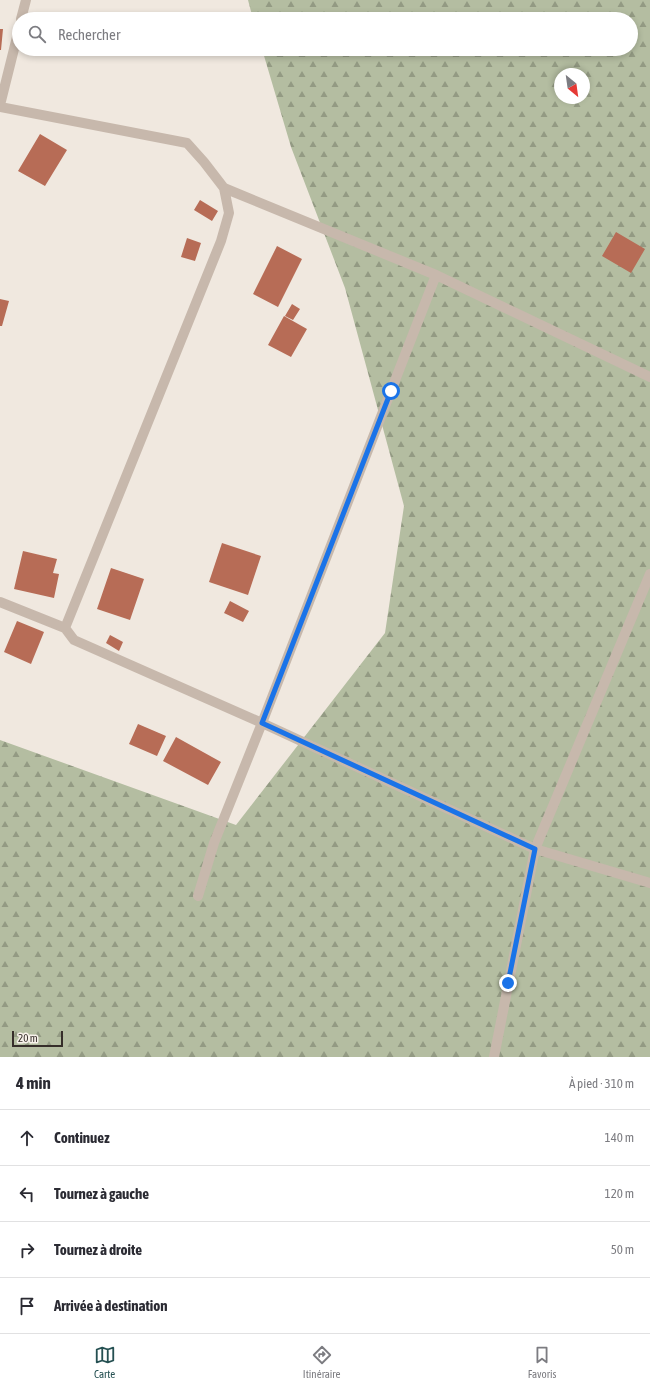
<!DOCTYPE html>
<html lang="fr">
<meta charset="utf-8">
<style>
:root{--surface:#fff;--page:#f2f2f3;--text:#2b2b33;--muted:#7c7c81;--line:#e1e1e2;--accent:#255052}
body{margin:0;font-family:"Asap Condensed",sans-serif;background:var(--page);color:var(--text)}
.compass{position:absolute;left:554px;top:68px;width:36px;height:36px;border-radius:50%;background:var(--surface);box-shadow:0 2px 6px #0003;rotate:151deg}
.scale{position:absolute;left:12px;bottom:10px;width:51px;box-sizing:border-box;padding-left:4px;border:2px solid #362e2a;border-top:0;font-size:11px;line-height:14px;white-space:nowrap;color:#362e2a;-webkit-text-stroke:3px #f8f2eb;paint-order:stroke}
.stop{position:absolute;width:12px;height:12px;margin:-9px;border:3px solid #1a73e8;border-radius:50%;background:#fff}
.stop.end{background:#1a73e8;border-color:#fff;box-shadow:0 1px 4px #0008}
.list{margin:0;padding:0;list-style:none}
h2{display:flex;justify-content:space-between;align-items:center;height:52px;margin:0;padding:0 16px;font-size:17px}
h2 small{font-size:13px;font-weight:400;color:var(--muted)}
.list li{display:grid;grid-template-columns:26px 1fr auto;gap:12px;align-items:center;box-sizing:border-box;height:56px;padding:0 16px;border-top:1px solid var(--line)}
.list b{display:block;font-size:15px;white-space:nowrap}
.list em{font-size:13px;font-style:normal;color:var(--muted)}
.icon{flex:none;width:22px;height:22px;fill:none;stroke:currentColor;stroke-width:2;stroke-linecap:round;stroke-linejoin:round}
.map{position:relative;flex:none;width:650px;height:1057px;overflow:hidden}
.search{position:absolute;background:var(--surface);box-shadow:0 2px 6px #0003;left:12px;right:12px;top:12px;height:44px;display:flex;align-items:center;gap:10px;box-sizing:border-box;padding:0 14px;border-radius:22px;color:var(--muted);font-size:15px}
.sheet{height:276px;background:var(--surface)}
nav{display:flex;justify-content:space-around;align-items:center;box-sizing:border-box;height:56px;border-top:1px solid var(--line);background:var(--surface);font-size:11px;color:var(--muted)}
nav a{display:grid;justify-items:center;gap:2px}
nav .on{color:var(--accent)}
.map>svg:first-child{display:block}
</style>
<div class="map">
<svg width="650" height="1057" viewBox="0 0 650 1057">
<defs>
<pattern id="forest-firs" width="22" height="20" patternUnits="userSpaceOnUse"><rect width="22" height="20" fill="#b4bda1"/><path d="M5 1l3.5 6h-7zM16 11l3.5 6h-7z" fill="#939a83"/></pattern>
</defs>
<rect width="100%" height="100%" fill="#f0e8df"/>
<path fill="url(#forest-firs)" fill-rule="evenodd" d="M 248,0 L 650,0 L 650,1057 L 0,1057 L 0,740 L 236,825 L 385,633 L 404,506 L 345,288 L 291,147 L 262,49 L 631,49 L 631,19 L 253,19 ZM 560,74 L 584,74 L 584,98 L 560,98 Z"/>
<path fill="#b76c56" d="M 0,29 L 3,29 L 1,50 L 0,50 Z
M 40,134 L 67,150 L 45,186 L 18,171 Z
M 200,200 L 218,211 L 212,221 L 194,210 Z
M 616,232 L 645,249 L 631,273 L 602,256 Z
M 187,238 L 201,243 L 195,261 L 181,257 Z
M 277,246 L 302,259 L 278,307 L 253,294 Z
M 0,299 L 9,301 L 2,326 L 0,326 Z
M 292,304 L 300,309 L 293,320 L 285,316 Z
M 284,316 L 307,329 L 291,357 L 268,345 Z
M 222,543 L 261,556 L 248,595 L 209,582 Z
M 23,551 L 57,559 L 53,573 L 59,574 L 54,598 L 14,589 Z
M 111,568 L 144,579 L 130,620 L 97,609 Z
M 230,601 L 249,611 L 243,622 L 224,613 Z
M 17,621 L 44,632 L 31,664 L 4,652 Z
M 110,635 L 123,642 L 119,651 L 106,643 Z
M 138,724 L 166,736 L 157,756 L 129,744 Z
M 176,737 L 221,762 L 208,785 L 163,761 Z"/>
<g fill="none" stroke-linecap="round" stroke-linejoin="round">
<path stroke="#c7b8ac" stroke-width="10" d="M 21,19 L 26,0
M 0,105 L 19,29
M 0,107 L 187,143 L 204,162 L 224,188 L 229,213 L 221,241 L 65,628
M 224,188 L 436,275 L 650,377
M 0,602 L 65,628 L 74,640 L 262,723 L 535,849 L 650,883
M 198,896 L 214,843 L 262,723 L 436,275
M 494,1057 L 535,849 L 650,574"/>
</g>
<g fill="none" stroke-linecap="round" stroke-linejoin="round">
<path stroke="#1a73e8" stroke-width="5" d="M 391,391 L 262,723 L 535,849 L 508,983"/>
</g>
</svg>
<svg class="compass" viewBox="-18 -18 36 36"><path d="M0-13l5 13h-10z" fill="#e53935"/><path d="M0 13l5-13h-10z" fill="#7c7c81"/></svg>
<div class="scale">20 m</div>
<div class="stop" style="left:391px;top:391px"></div>
<div class="stop end" style="left:508px;top:983px"></div>
<div class="search"><svg class="icon" aria-label="search" viewBox="0 0 24 24"><circle cx="10" cy="10" r="6"/><path d="M15 15l6 6"/></svg>Rechercher</div>
</div>
<section class="sheet">
<h2>4 min<small>À pied · 310 m</small></h2>
<ul class="list">
<li><svg class="icon" aria-label="ahead" viewBox="0 0 24 24"><path d="M12 20V5M6 11l6-6 6 6"/></svg><div><b>Continuez</b></div><em>140 m</em></li>
<li><svg class="icon" aria-label="left" viewBox="0 0 24 24"><path d="M17 20v-9H6M10 6l-5 5 5 5"/></svg><div><b>Tournez à gauche</b></div><em>120 m</em></li>
<li><svg class="icon" aria-label="right" viewBox="0 0 24 24"><path d="M7 20v-9h11M14 6l5 5-5 5"/></svg><div><b>Tournez à droite</b></div><em>50 m</em></li>
<li><svg class="icon" aria-label="arrive" viewBox="0 0 24 24"><path d="M6 21V4h12l-3 4 3 4H6"/></svg><div><b>Arrivée à destination</b></div></li>
</ul>
</section>
<nav>
<a class="on"><svg class="icon" aria-label="map" viewBox="0 0 24 24"><path d="M3 6l6-2 6 2 6-2v14l-6 2-6-2-6 2zM9 4v14M15 6v14"/></svg>Carte</a>
<a><svg class="icon" aria-label="directions" viewBox="0 0 24 24"><path d="M12 3l9 9-9 9-9-9zM9 14v-3h6M13 9l2 2-2 2"/></svg>Itinéraire</a>
<a><svg class="icon" aria-label="saved" viewBox="0 0 24 24"><path d="M7 4h10v16l-5-4-5 4z"/></svg>Favoris</a>
</nav>
